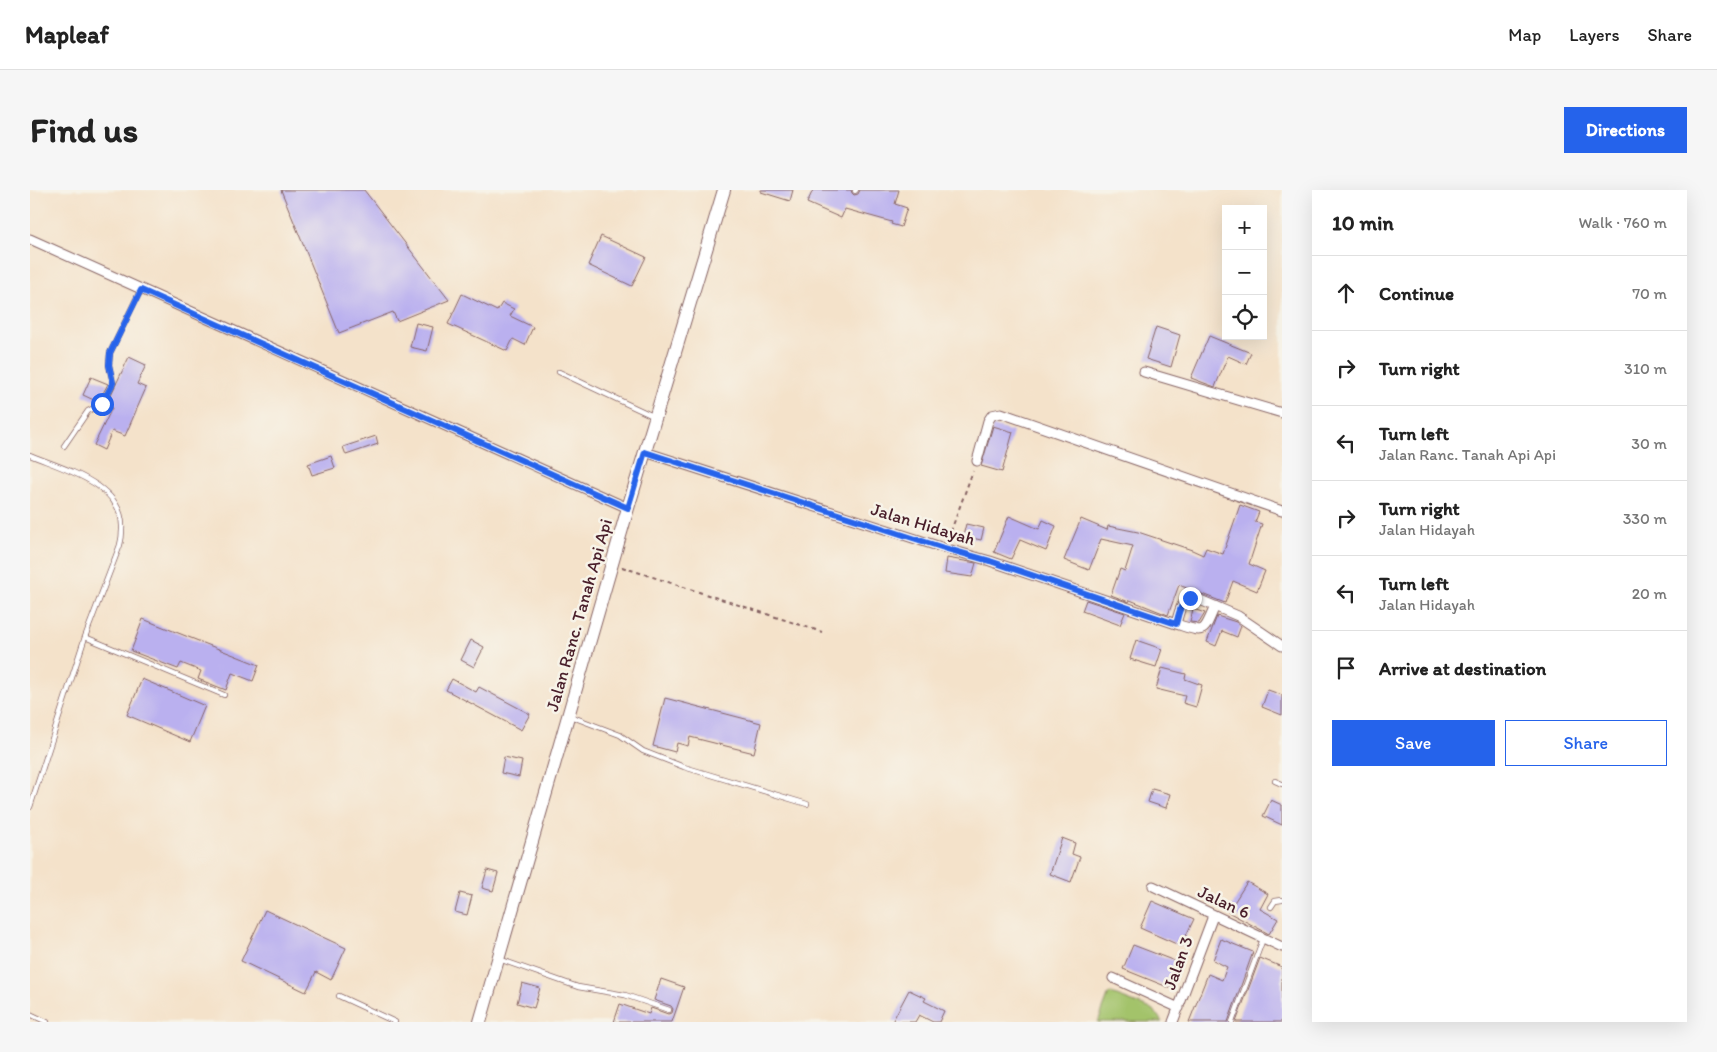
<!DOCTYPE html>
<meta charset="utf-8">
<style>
:root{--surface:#fff;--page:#f6f6f6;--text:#222;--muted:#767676;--line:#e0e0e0;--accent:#2563eb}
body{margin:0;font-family:Itim,sans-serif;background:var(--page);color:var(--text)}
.controls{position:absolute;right:15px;top:15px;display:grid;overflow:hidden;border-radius:0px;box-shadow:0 5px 20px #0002}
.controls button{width:45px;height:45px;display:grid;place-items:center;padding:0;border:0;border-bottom:1px solid var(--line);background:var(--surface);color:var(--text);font:25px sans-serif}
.stop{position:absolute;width:15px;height:15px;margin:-11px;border:4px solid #2563eb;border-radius:50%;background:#fff}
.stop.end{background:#2563eb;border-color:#fff;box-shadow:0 1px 5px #0008}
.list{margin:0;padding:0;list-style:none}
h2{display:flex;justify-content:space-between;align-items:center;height:65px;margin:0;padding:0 20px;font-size:21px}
h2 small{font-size:16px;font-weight:400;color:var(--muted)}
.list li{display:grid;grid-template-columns:32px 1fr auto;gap:15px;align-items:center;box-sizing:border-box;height:75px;padding:0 20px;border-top:1px solid var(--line)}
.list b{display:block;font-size:19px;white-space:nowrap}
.list p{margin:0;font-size:16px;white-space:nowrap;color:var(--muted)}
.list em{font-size:16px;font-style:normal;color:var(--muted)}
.actions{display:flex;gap:10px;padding:15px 20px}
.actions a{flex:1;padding:11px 0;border:1px solid var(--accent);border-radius:0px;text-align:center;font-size:18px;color:var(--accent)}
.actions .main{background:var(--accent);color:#fff}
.icon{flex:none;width:28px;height:28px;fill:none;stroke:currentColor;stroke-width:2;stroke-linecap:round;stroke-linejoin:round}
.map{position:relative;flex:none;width:1252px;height:832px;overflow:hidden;border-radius:0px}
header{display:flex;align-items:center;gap:30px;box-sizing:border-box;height:70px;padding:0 25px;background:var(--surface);border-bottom:1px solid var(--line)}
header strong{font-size:24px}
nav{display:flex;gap:28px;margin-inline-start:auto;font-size:18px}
.intro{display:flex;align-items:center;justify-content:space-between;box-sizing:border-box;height:120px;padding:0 30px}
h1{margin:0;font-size:35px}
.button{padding:12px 22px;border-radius:0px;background:var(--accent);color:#fff;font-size:18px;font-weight:700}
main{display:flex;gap:30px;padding:0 30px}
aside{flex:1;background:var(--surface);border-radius:0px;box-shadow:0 5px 20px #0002}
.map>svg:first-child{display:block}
</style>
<header>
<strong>Mapleaf</strong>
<nav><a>Map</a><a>Layers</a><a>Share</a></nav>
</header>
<div class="intro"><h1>Find us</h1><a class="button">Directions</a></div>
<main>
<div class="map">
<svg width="1252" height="832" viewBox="0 0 1252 832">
<rect width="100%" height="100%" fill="#f7f3e8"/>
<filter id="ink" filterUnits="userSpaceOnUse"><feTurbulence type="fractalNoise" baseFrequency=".02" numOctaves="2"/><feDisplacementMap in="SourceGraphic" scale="10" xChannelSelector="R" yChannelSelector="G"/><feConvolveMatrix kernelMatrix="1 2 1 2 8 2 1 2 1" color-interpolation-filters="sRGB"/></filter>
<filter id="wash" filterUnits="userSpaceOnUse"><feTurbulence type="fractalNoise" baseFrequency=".0096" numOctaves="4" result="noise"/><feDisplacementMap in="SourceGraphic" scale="20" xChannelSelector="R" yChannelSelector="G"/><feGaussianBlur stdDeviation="1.12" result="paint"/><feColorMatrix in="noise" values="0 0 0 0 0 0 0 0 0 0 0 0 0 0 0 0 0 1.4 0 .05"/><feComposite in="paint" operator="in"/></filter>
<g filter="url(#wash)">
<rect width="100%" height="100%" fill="#f4e2ca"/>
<path fill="#a3c36b" stroke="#76714b" d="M 1079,803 L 1124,820 L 1132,832 L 1068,832 Z"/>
<g id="blocks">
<path fill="#bab0ef" d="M 251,0 L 334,0 L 419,110 L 367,131 L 363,122 L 309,143 Z
M 731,0 L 763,0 L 760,11 L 731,2 Z
M 783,0 L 821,0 L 822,3 L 824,5 L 828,4 L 830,0 L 869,0 L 865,14 L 877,18 L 871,37 L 861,34 L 862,32 L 815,19 L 811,28 L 777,13 Z
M 571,46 L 616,67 L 602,96 L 558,75 Z
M 432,104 L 467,121 L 472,113 L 484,119 L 480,126 L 503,137 L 495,155 L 483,149 L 477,161 L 418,134 Z
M 386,133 L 403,137 L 397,161 L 380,157 Z
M 1126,137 L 1150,145 L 1141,177 L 1116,169 Z
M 1179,146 L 1221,163 L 1216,174 L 1198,166 L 1185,197 L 1161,188 Z
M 99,167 L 116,175 L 107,194 L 116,198 L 95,246 L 82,241 L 74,260 L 64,255 L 82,218 L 76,215 Z
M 61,187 L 78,194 L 68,212 L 53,205 Z
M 963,236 L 983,242 L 972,282 L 951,276 Z
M 346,246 L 348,254 L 316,265 L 313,257 Z
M 301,266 L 305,278 L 282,285 L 278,274 Z
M 1210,315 L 1229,322 L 1225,332 L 1232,334 L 1219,374 L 1235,381 L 1227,401 L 1203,391 L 1195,413 L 1149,395 L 1138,425 L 1100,410 L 1099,412 L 1081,405 L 1090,379 L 1095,381 L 1103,356 L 1071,349 L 1059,380 L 1034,370 L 1051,329 L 1077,340 L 1078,336 L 1108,342 L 1162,360 L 1173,365 L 1176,358 L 1193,364 Z
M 979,326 L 1009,339 L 1013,330 L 1026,336 L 1016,361 L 990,350 L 981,369 L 964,362 Z
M 936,334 L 954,338 L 951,350 L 933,346 Z
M 917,368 L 946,373 L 942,387 L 915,383 Z
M 1056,410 L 1095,423 L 1090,435 L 1052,421 Z
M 1163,419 L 1175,423 L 1169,433 L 1160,432 Z
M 1187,426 L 1206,432 L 1211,436 L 1207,447 L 1192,441 L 1186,456 L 1177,452 Z
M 113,429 L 229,475 L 223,491 L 202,483 L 196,500 L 168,489 L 171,481 L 151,473 L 148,479 L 101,461 Z
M 441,450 L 454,457 L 444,477 L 431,470 Z
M 1106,450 L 1132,459 L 1126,477 L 1100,469 Z
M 1132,478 L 1156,484 L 1155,489 L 1172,495 L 1166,517 L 1153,513 L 1155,506 L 1126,499 Z
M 112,489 L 175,516 L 160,552 L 97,525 Z
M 422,489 L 446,502 L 449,497 L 500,524 L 491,540 L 416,500 Z
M 1238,500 L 1252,505 L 1252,525 L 1232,517 Z
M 635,508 L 731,533 L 724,563 L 660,547 L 658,556 L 647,553 L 645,562 L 623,556 Z
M 474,567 L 492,571 L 489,587 L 471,583 Z
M 1122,599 L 1140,604 L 1136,618 L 1118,612 Z
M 1241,610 L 1252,615 L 1252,635 L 1233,626 Z
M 1032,648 L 1045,653 L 1042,664 L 1050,667 L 1041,692 L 1020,684 Z
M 457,680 L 468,683 L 463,701 L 452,698 Z
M 1217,692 L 1238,704 L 1230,719 L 1248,729 L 1239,744 L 1198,722 Z
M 430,703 L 442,706 L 437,725 L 425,722 Z
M 1122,711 L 1164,729 L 1151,756 L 1110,738 Z
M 235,720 L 316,758 L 301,790 L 286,782 L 276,802 L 211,771 Z
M 1191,749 L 1223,762 L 1198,832 L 1159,832 L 1178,784 L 1192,790 L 1197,777 L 1183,770 Z
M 1103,755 L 1150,773 L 1140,798 L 1093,779 Z
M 1230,768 L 1252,777 L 1252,832 L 1206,832 Z
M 631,789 L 654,797 L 642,832 L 584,832 L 590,814 L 619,824 L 621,818 L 638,824 L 642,823 L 643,819 L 641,816 L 624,810 Z
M 492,793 L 510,798 L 504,818 L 487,813 Z
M 879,800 L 896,808 L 894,811 L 914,821 L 909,832 L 903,832 L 889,825 L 885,832 L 862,832 Z"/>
</g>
</g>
<g filter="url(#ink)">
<use href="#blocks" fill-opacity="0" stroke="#866363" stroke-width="1"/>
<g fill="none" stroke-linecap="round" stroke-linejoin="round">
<g stroke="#866363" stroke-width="6">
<path id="lane" d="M 825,1 L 826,0
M 529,182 L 625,227
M 34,256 L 58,221 L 72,214 L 83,193 L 79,175 L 80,163 L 111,99
M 0,265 C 33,279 95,294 92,340 C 92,345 91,351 90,355 L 55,447 L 0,617
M 55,447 L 194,505
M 540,526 L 590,545 L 613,561 L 654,577 L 777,614
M 1245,591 L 1252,594
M 1241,717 L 1245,711 L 1252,710
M 469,769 L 548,797 L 595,805 L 639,820
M 309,806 L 365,832
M 0,824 L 17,832
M 1202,832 L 1233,749"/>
</g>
<g stroke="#866363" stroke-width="11">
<path id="street" d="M 0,49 L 598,318
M 1114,182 L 1252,223
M 615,262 L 914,358 L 960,371 L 1146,434 C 1149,423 1151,409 1163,407 L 1208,426 L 1252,456
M 947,271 L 958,231 L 962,225 L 971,223 L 1252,321
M 1146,434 C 1175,443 1173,445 1185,416
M 1123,696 L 1252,757
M 1083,788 L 1149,818
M 1143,832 L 1183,726"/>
</g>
<g stroke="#866363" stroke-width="14">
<path id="secondary" d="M 450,832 L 598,318 L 694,0"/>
</g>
<path stroke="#866363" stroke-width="2" stroke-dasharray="4 4" stroke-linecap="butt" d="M 918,349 L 943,281
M 592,377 L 792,442"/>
<use href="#lane" stroke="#fff" stroke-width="4.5"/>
<use href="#street" stroke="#fff" stroke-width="9"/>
<use href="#secondary" stroke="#fff" stroke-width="12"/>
</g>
</g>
<g fill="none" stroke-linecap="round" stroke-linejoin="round" filter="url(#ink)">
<path stroke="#2563eb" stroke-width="6" d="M 72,214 L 83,193 L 79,175 L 80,163 L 111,100 L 598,318 L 615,262 L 914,358 L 960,371 L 1146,434 C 1149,424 1150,412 1160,408"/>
</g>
<g text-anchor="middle" stroke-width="5" stroke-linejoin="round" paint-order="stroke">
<g font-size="18" fill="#4a1f2b" stroke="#f7f3e8">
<text transform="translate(893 334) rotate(17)" y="6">Jalan Hidayah</text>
<text transform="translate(549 425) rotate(-74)" y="6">Jalan Ranc. Tanah Api Api</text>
<text transform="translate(1194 712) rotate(25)" y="6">Jalan 6</text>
<text transform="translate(1148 773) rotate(-70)" y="6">Jalan 3</text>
</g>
</g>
</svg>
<div class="controls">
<button>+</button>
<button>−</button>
<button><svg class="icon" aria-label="locate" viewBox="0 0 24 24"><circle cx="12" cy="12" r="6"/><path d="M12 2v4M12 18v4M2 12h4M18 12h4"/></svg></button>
</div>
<div class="stop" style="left:72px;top:214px"></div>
<div class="stop end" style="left:1160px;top:408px"></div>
</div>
<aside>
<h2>10 min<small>Walk · 760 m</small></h2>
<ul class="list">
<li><svg class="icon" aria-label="ahead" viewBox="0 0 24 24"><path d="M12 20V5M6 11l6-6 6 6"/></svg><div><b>Continue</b></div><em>70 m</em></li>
<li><svg class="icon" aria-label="right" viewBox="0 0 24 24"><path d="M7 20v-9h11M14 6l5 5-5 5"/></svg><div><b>Turn right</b></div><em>310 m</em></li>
<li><svg class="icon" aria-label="left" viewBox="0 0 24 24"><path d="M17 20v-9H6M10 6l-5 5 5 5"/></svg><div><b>Turn left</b><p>Jalan Ranc. Tanah Api Api</p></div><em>30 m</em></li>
<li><svg class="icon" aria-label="right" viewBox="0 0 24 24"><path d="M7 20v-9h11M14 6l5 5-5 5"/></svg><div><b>Turn right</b><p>Jalan Hidayah</p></div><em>330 m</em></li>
<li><svg class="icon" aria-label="left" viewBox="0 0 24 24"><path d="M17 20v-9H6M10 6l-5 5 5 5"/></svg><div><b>Turn left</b><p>Jalan Hidayah</p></div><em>20 m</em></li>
<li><svg class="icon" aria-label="arrive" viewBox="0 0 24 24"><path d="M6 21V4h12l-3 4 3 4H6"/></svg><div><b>Arrive at destination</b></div></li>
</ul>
<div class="actions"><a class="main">Save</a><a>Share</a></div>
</aside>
</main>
